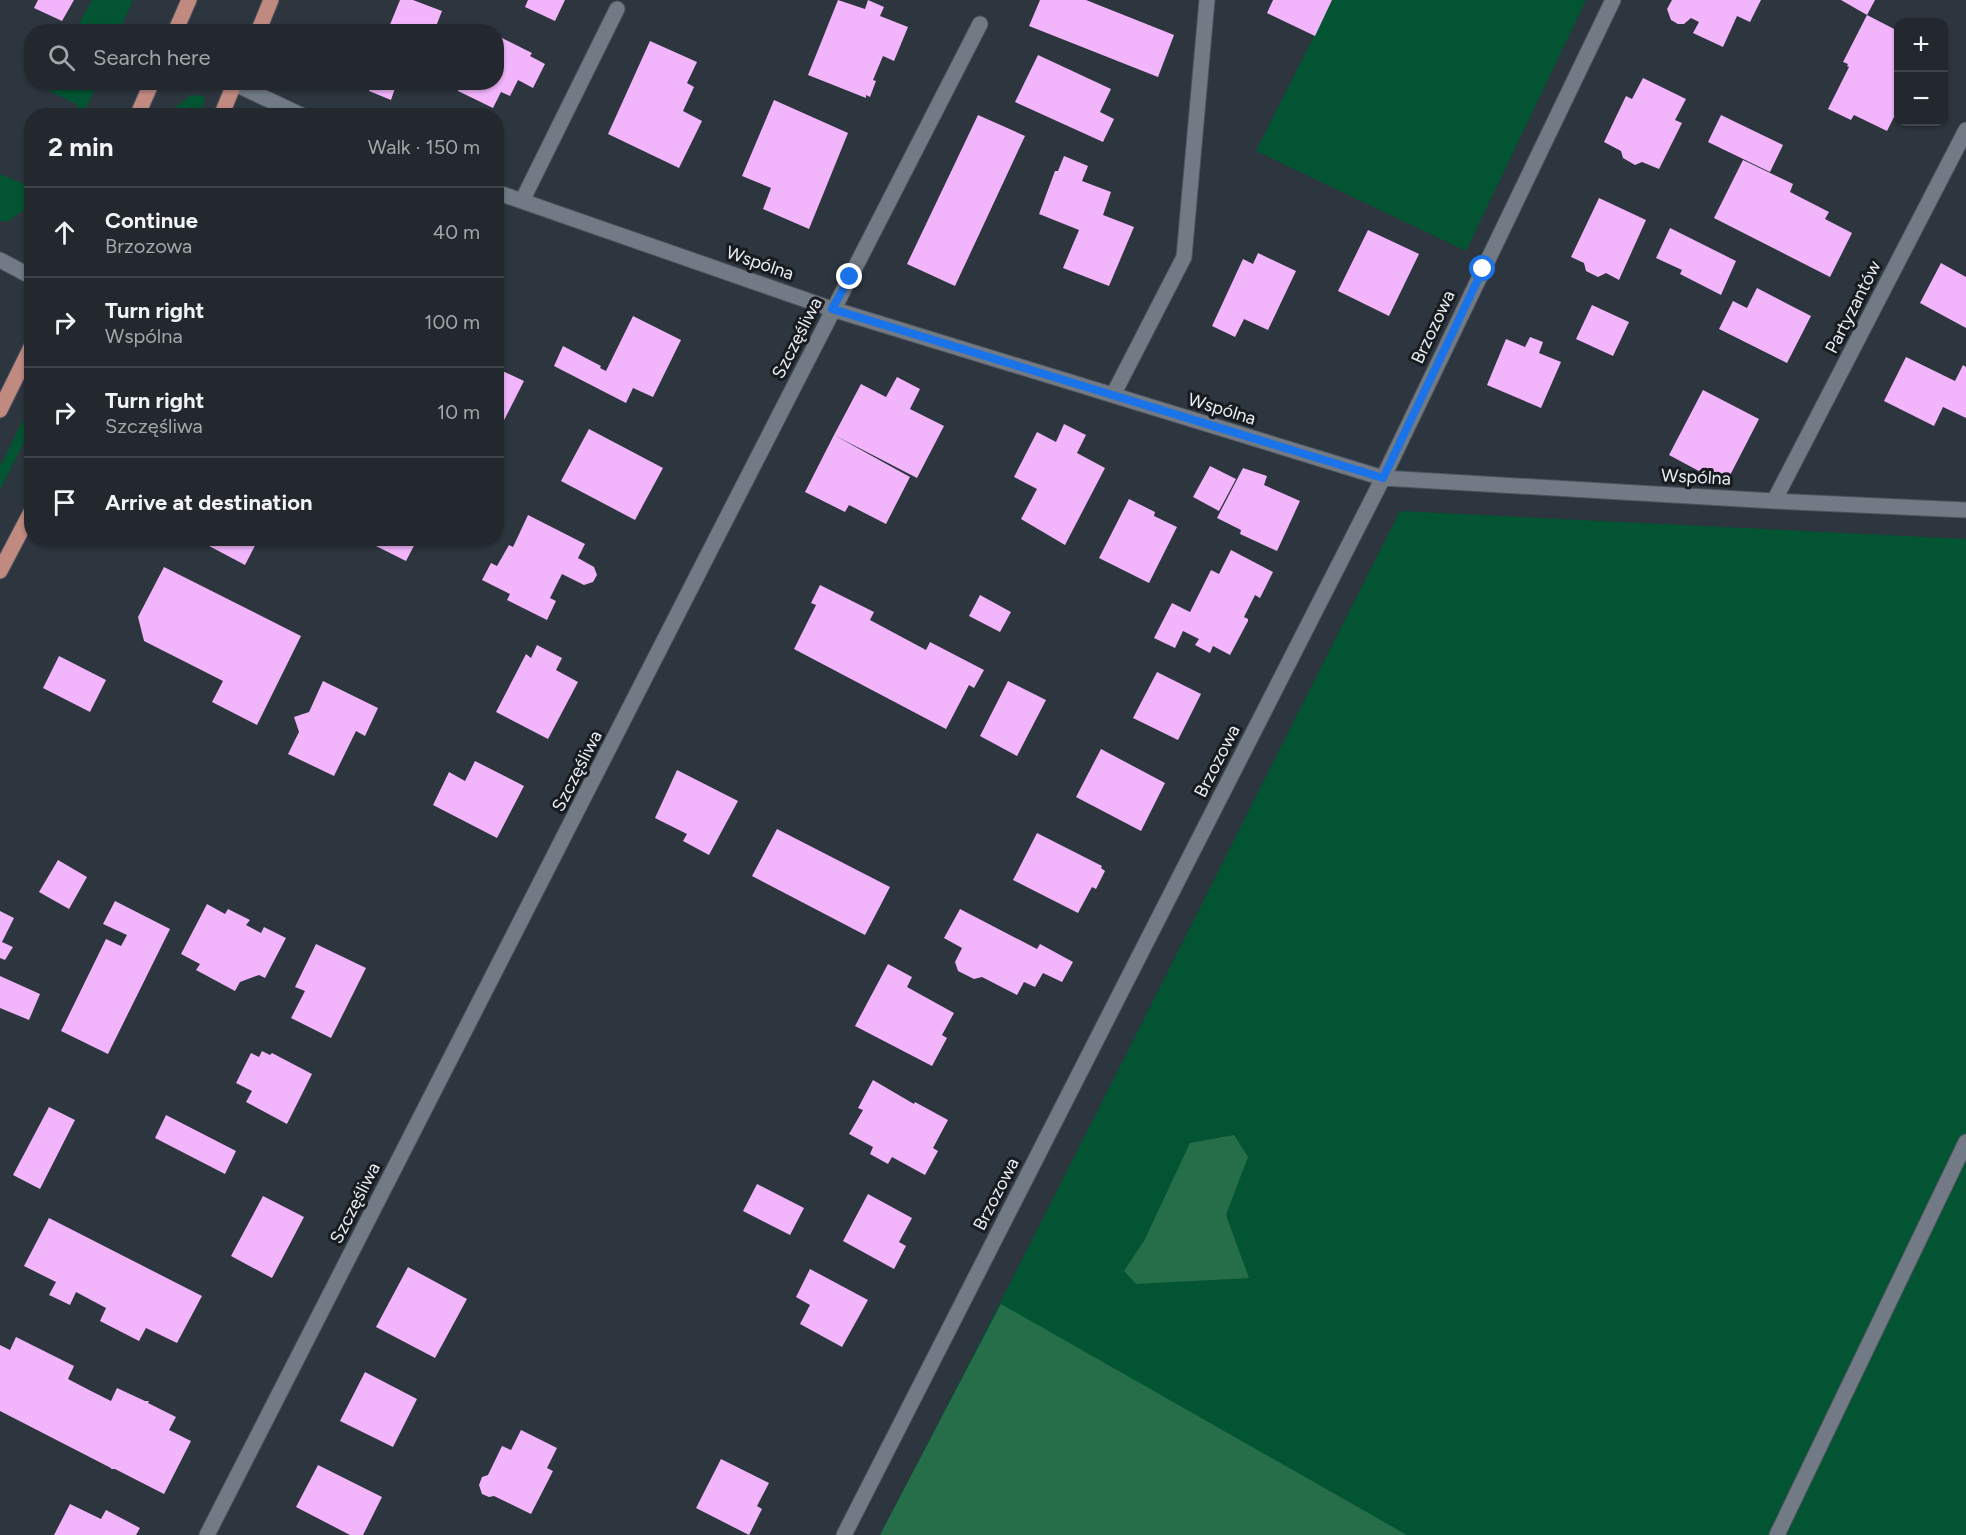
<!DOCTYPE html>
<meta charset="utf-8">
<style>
:root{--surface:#22282e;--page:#2e343a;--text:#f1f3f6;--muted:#a2a6aa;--line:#3f444a}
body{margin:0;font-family:Figtree,sans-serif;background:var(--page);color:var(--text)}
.controls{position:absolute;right:18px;top:18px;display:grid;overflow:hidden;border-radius:12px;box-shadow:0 2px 4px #0004}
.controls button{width:54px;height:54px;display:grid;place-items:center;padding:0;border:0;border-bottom:2px solid var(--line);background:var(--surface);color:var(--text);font:30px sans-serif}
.stop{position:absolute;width:18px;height:18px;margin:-14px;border:4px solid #1a73e8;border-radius:50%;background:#fff}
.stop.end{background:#1a73e8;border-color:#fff;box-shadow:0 2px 6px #0008}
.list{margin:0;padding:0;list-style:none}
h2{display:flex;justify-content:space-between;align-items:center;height:78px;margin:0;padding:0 24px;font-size:26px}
h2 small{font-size:20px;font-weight:400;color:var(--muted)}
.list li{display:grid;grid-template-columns:39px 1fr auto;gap:18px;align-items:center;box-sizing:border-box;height:90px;padding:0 24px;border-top:2px solid var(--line)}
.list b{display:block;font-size:22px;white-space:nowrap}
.list p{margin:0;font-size:20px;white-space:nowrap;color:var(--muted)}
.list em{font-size:20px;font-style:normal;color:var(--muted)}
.icon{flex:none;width:33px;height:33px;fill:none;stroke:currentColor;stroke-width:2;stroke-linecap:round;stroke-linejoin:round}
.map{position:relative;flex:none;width:1966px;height:1535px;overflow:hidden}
.search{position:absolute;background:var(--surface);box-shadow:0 2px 4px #0004;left:24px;top:24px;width:480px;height:66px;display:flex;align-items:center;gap:15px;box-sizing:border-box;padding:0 21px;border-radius:24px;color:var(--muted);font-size:22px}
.panel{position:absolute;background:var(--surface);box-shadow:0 2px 4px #0004;left:24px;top:108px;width:480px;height:438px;border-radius:24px}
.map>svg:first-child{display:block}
</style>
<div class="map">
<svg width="1966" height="1535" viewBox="0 0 1966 1535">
<rect width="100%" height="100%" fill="#2d353e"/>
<path fill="#035432" d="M 92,0 L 133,0 L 119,31 L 75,31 Z
M 1332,0 L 1586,0 L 1466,251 L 1256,151 Z
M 51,83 L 51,82 L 97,83 L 83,116 L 73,115 L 78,105 L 47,90 Z
M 192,95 L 203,96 L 205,100 L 199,115 L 164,115 Z
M 0,174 L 31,187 L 31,205 L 7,222 L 0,220 Z
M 29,408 L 31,409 L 31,429 L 0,490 L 0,466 Z
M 1400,511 L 1966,539 L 1966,1535 L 880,1535 C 1057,1196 1227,852 1400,511 Z"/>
<path fill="#266d49" d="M 1234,1135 L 1248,1157 L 1226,1215 L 1249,1278 L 1136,1284 L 1124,1271 L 1144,1241 L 1190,1143 Z
M 1001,1304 L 1407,1535 L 880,1535 Z"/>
<path fill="#f2b5fc" d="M 38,0 L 74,0 L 62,21 L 34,8 Z
M 400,0 L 413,0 L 442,11 L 435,29 L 422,24 L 419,32 L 387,32 Z
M 528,0 L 565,0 L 555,21 L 525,7 Z
M 838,0 L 865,9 L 868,0 L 884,7 L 880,16 L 908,27 L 894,61 L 883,56 L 873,80 L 876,81 L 870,97 L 866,95 L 866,98 L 808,75 Z
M 1040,0 L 1086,0 L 1174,35 L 1158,77 L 1029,26 Z
M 1273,0 L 1332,0 L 1315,36 L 1267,13 Z
M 1672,0 L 1761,0 L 1750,22 L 1737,16 L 1723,47 L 1693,33 L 1699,22 L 1691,18 L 1684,24 L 1678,24 L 1671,20 L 1667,9 Z
M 1841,0 L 1875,0 L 1867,15 Z
M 1867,15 L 1898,31 L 1898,114 L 1896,113 L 1887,131 L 1854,115 L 1851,120 L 1828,109 L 1849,67 L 1847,66 L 1848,64 L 1843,62 Z
M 496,35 L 532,53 L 530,56 L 545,64 L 533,88 L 518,80 L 510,96 L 501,92 L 493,108 L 458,91 L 462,82 L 496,82 Z
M 650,41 L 697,62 L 687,83 L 694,87 L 683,111 L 702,121 L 679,168 L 608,134 Z
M 1038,55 L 1111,89 L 1100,112 L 1114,119 L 1103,142 L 1015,102 Z
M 1643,78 L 1686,99 L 1675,120 L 1682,123 L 1659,169 L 1642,162 L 1635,165 L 1623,158 L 1621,151 L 1604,142 L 1626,96 L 1632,99 Z
M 373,82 L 397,82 L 391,100 L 369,91 Z
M 774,100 L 848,133 L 809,229 L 763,209 L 771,188 L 742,176 Z
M 978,115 L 1025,136 L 955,286 L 907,264 Z
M 1721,115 L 1783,145 L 1770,172 L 1708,142 Z
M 1064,156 L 1088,166 L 1082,181 L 1111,192 L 1103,215 L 1134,227 L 1109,286 L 1063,268 L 1079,230 L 1039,214 L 1055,171 L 1058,171 Z
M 1743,160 L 1793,184 L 1790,192 L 1829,212 L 1825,219 L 1852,233 L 1830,277 L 1714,218 Z
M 1599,198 L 1646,220 L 1619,280 L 1606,273 L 1598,277 L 1586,271 L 1584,263 L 1571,257 Z
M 1670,228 L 1736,261 L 1721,295 L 1680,274 L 1682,270 L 1656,258 Z
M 1368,230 L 1419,254 L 1389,316 L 1338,291 Z
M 1258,253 L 1296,271 L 1268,330 L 1244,319 L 1235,337 L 1212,326 L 1243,259 L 1253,264 Z
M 1941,263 L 1966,277 L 1966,328 L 1920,303 Z
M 1757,288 L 1811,316 L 1787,363 L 1719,329 L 1733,301 L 1747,308 Z
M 1592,305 L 1629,322 L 1613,356 L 1576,339 Z
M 633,316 L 681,340 L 653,397 L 633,388 L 626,403 L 554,366 L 563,346 L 601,366 L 600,368 L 606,371 Z
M 1530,337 L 1543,342 L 1539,353 L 1561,362 L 1541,408 L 1487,385 L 1506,339 L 1525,347 Z
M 1906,357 L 1955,381 L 1963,365 L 1966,367 L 1966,418 L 1943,407 L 1934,426 L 1884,401 Z
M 496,368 L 524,381 L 496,436 Z
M 897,377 L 920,389 L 910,409 L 944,426 L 917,478 L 834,435 L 861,384 L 886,397 Z
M 1703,390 L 1759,419 L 1725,485 L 1669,455 Z
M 1064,424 L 1086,435 L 1077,453 L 1105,468 L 1065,545 L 1021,519 L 1037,489 L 1014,477 L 1037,432 L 1056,442 Z
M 589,429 L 663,468 L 635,520 L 561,481 Z
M 834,435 L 910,477 L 886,524 L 849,505 L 845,512 L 805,492 Z
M 1210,466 L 1236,479 L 1219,511 L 1193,497 Z
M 1243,468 L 1267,476 L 1264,485 L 1300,501 L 1277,551 L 1240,534 L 1241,530 L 1217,518 Z
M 1129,499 L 1155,512 L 1154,516 L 1177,527 L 1149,583 L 1099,558 Z
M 528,515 L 585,544 L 578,558 L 594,567 L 597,575 L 593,582 L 584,585 L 562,574 L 550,598 L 556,601 L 547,620 L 507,600 L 510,594 L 482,580 L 491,563 L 497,566 L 509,545 L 513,547 Z
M 194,538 L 259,538 L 245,565 Z
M 372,538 L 418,538 L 406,561 L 370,543 Z
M 1231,550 L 1273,572 L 1260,598 L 1255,595 L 1244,617 L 1248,619 L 1248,621 L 1230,655 L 1213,646 L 1210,653 L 1195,645 L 1199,639 L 1183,631 L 1175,648 L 1154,638 L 1172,603 L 1190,612 L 1211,570 L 1219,574 Z
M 164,567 L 301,636 L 257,725 L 212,702 L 223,681 L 144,641 L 138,617 Z
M 820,585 L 874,612 L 870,620 L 926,650 L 930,642 L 984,670 L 974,688 L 969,685 L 946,729 L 794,649 L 816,605 L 811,603 Z
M 980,595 L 1011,612 L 1000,632 L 969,616 Z
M 537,645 L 562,658 L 556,670 L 578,682 L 548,739 L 496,712 L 526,654 L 531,658 Z
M 59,656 L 106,680 L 90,712 L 43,688 Z
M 1157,672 L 1201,694 L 1178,740 L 1133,718 Z
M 323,681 L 378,708 L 365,736 L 356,731 L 334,776 L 288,754 L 299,732 L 294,717 L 309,712 Z
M 1008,681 L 1046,700 L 1017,756 L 980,736 Z
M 1101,749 L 1165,783 L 1141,831 L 1076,797 Z
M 475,761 L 524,786 L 497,838 L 433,805 L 449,772 L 465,781 Z
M 677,770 L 738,801 L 709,855 L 683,841 L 687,834 L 655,818 Z
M 777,829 L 890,887 L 865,935 L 752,876 Z
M 1037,833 L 1102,866 L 1101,868 L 1105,871 L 1096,889 L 1092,887 L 1078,913 L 1013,880 Z
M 58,860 L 87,877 L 69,909 L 39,892 Z
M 115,901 L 170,929 L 108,1054 L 61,1031 L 106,939 L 121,946 L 127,935 L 103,924 Z
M 207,904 L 225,914 L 228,909 L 250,920 L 246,925 L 261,933 L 264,927 L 286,938 L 265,978 L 259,975 L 240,982 L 235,991 L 196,970 L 200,964 L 181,954 Z
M 960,909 L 1037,949 L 1040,944 L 1073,962 L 1062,982 L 1043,973 L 1035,987 L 1024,982 L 1017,995 L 982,977 L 974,979 L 958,971 L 955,962 L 962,948 L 944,938 Z
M 0,911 L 14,918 L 2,942 L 13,947 L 5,960 L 0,958 Z
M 316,944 L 366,968 L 331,1038 L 291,1018 L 305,991 L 295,987 Z
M 888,964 L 912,977 L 907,987 L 954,1013 L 942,1035 L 947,1038 L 932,1066 L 855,1026 Z
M 0,976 L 40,994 L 29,1020 L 0,1008 Z
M 262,1051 L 270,1055 L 272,1053 L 312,1074 L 287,1124 L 246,1102 L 252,1091 L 236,1083 L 251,1053 L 259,1057 Z
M 873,1080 L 914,1104 L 915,1102 L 948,1120 L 933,1148 L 938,1151 L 925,1175 L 892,1157 L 888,1164 L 870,1154 L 873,1147 L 849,1134 L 863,1110 L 858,1108 Z
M 49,1107 L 75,1120 L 40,1189 L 13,1175 Z
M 166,1115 L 236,1151 L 225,1174 L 155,1138 Z
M 757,1184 L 804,1208 L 790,1235 L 743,1211 Z
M 868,1194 L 912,1218 L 899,1242 L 906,1246 L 894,1269 L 843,1241 Z
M 263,1196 L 304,1217 L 272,1278 L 231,1256 Z
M 49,1218 L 202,1296 L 177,1343 L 146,1328 L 139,1341 L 100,1321 L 106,1308 L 76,1292 L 70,1305 L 49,1295 L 56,1282 L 24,1266 Z
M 408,1267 L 467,1299 L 435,1358 L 376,1327 Z
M 810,1269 L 868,1300 L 842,1347 L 800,1324 L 810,1305 L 796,1297 Z
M 16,1337 L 74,1366 L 68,1379 L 91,1391 L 111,1401 L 117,1388 L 145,1401 L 149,1401 L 148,1403 L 176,1417 L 169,1430 L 191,1441 L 164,1494 L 115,1469 L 111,1469 L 111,1468 L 0,1411 L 0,1345 L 10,1350 Z
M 365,1372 L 417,1399 L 393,1447 L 340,1421 Z
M 521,1430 L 557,1448 L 547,1468 L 553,1471 L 531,1514 L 494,1496 L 489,1497 L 482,1494 L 479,1485 L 482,1477 L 488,1475 L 502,1446 L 511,1450 Z
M 721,1459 L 769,1483 L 757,1506 L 762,1509 L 749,1535 L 696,1508 Z
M 318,1465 L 382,1497 L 363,1535 L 350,1535 L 296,1507 Z
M 70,1504 L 101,1519 L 106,1510 L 140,1528 L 136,1535 L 54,1535 Z"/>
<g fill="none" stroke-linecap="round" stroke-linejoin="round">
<g stroke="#4c535b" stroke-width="17">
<path id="minor" d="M 231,82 L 303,116
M 496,192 L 832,309 L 1383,478 L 1774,501 L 1966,510
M 522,201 L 617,9
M 0,260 L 32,277
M 1113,395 L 1184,257 L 1207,0
M 1774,501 L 1966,130
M 207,1535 C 465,1031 721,527 980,24
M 844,1535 L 1383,478 L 1613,0
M 1777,1535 L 1966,1142"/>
</g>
<g stroke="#4c535b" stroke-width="17">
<path id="major" d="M 175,32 L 189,0
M 258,32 L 271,0
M 137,116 L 152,82
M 221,116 L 235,82
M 0,410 L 32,345
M 0,571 L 32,510"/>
</g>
<use href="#minor" stroke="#717a85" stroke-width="15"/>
<use href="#major" stroke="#c08a81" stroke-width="15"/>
</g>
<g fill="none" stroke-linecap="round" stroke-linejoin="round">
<path stroke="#1a73e8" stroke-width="8" d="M 850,277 L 832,309 L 1383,478 L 1483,269"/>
</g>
<g text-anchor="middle" stroke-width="6" stroke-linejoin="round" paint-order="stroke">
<g font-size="18" fill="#e8eef4" stroke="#181c20">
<text transform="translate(760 263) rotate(19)" y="6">Wspólna</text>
<text transform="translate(1853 307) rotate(-63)" y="6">Partyzantów</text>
<text transform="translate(1433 327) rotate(-65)" y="6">Brzozowa</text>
<text transform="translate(797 338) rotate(-63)" y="6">Szczęśliwa</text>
<text transform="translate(1222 409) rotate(17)" y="6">Wspólna</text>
<text transform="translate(1696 477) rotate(3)" y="6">Wspólna</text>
<text transform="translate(1217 761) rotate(-63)" y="6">Brzozowa</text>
<text transform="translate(577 771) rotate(-63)" y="6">Szczęśliwa</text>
<text transform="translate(996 1194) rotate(-63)" y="6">Brzozowa</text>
<text transform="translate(355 1203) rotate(-63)" y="6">Szczęśliwa</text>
</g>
</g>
</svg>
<div class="controls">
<button>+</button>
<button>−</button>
</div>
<div class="stop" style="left:1483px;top:269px"></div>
<div class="stop end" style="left:850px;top:277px"></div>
<div class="search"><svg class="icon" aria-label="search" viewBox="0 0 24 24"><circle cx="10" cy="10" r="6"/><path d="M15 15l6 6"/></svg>Search here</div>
<section class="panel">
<h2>2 min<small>Walk · 150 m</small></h2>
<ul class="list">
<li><svg class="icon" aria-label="ahead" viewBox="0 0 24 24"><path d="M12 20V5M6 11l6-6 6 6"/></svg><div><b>Continue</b><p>Brzozowa</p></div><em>40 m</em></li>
<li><svg class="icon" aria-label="right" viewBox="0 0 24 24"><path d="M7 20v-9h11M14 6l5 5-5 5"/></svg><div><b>Turn right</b><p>Wspólna</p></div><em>100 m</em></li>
<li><svg class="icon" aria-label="right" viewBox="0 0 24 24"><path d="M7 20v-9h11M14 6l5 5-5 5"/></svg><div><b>Turn right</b><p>Szczęśliwa</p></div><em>10 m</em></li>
<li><svg class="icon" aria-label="arrive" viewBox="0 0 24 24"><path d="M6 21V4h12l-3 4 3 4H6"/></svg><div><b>Arrive at destination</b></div></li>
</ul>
</section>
</div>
